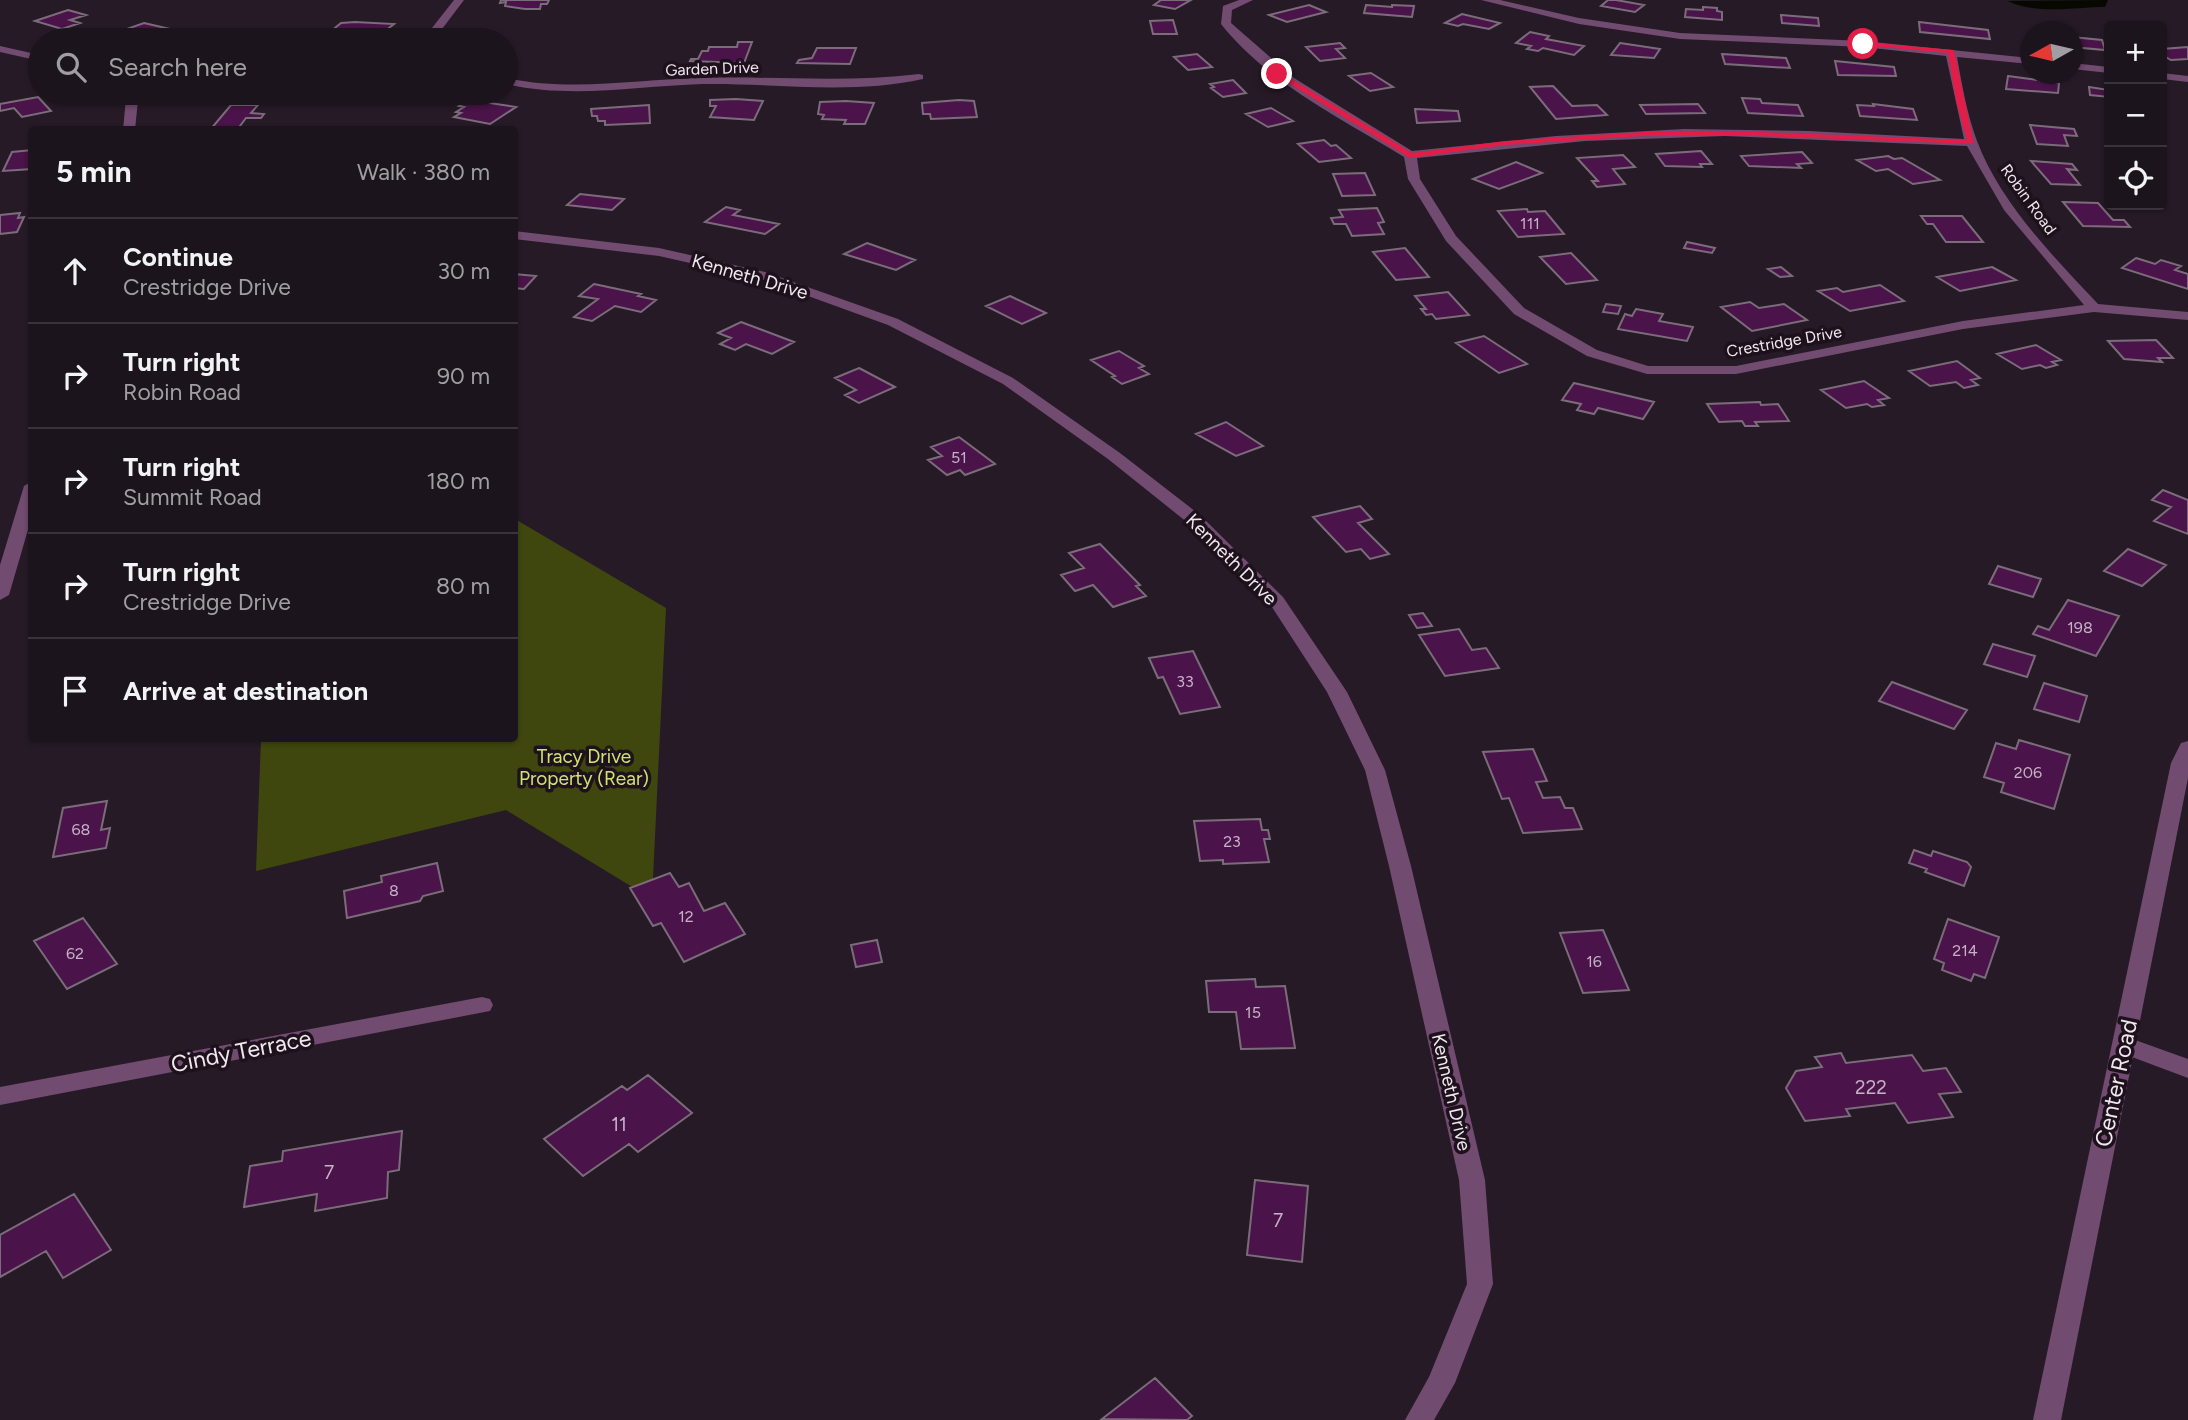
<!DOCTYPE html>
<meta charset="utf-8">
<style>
:root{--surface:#1c141c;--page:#292129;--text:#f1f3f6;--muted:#a09ea3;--line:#3a333b}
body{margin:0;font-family:Figtree,sans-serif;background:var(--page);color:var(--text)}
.controls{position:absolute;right:21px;top:21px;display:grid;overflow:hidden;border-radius:7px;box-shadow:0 2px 5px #0004}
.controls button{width:63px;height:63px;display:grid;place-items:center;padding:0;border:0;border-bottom:2px solid var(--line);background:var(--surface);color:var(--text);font:35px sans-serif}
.compass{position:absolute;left:2020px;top:21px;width:63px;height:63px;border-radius:50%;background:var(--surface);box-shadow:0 2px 5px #0004;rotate:262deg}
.stop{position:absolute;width:21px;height:21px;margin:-16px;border:5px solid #e11d48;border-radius:50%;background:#fff}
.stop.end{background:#e11d48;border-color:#fff;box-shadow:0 2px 7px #0008}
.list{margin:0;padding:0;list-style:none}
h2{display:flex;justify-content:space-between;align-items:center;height:91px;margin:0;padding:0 28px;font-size:30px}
h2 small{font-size:23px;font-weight:400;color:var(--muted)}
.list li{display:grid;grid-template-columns:46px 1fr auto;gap:21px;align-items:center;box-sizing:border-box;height:105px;padding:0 28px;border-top:2px solid var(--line)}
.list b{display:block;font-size:26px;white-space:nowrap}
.list p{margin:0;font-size:23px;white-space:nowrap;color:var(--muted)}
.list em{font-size:23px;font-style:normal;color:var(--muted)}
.icon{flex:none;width:38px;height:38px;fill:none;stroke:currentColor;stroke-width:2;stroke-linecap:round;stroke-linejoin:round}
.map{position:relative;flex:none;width:2188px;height:1420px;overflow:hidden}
.search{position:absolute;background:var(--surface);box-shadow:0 2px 5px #0004;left:28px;top:28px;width:490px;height:77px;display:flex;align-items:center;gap:18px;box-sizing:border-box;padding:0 24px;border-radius:38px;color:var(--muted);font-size:26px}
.panel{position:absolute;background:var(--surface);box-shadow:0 2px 5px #0004;left:28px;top:126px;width:490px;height:616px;border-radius:7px}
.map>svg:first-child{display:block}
</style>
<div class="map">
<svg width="2188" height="1420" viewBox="0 0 2188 1420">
<rect width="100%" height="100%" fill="#261a26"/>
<path fill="#3f470f" d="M 515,519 L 666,608 L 652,899 L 506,810 L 256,871 L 261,739 L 514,738 Z"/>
<path fill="#070900" d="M 2108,0 L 2105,7 C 2076,7 2035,15 2008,1 Z"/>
<path fill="#4a1349" stroke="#7b6c7a" stroke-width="2" d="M 501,0 L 549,0 L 547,4 L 541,4 L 540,9 L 525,9 L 505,6 L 506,2 L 500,3 Z
M 1161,0 L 1191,0 L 1175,9 L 1154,5 Z
M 1608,0 L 1616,0 L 1644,5 L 1635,12 L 1601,6 Z
M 1309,5 L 1326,12 L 1287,22 L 1269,15 Z
M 1366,5 L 1392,7 L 1392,5 L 1414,6 L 1412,17 L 1364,13 Z
M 1703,7 L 1717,8 L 1717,11 L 1722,12 L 1722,20 L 1685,17 L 1686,9 L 1703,10 Z
M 68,10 L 86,15 L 70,20 L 80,23 L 62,29 L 35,21 Z
M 1462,14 L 1500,23 L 1489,29 L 1463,24 L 1458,26 L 1445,23 Z
M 1781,15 L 1818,18 L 1819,26 L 1782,23 Z
M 1173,20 L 1177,34 L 1153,34 L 1150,21 Z
M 355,22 L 394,24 L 385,31 L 377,31 L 364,39 L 324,37 L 341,23 Z
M 1919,22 L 1988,30 L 1990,39 L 1920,32 Z
M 144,23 L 183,32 L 161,40 L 134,40 L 149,35 L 124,30 Z
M 1530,32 L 1549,36 L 1546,39 L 1584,46 L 1574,55 L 1543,48 L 1538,51 L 1527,49 L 1531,46 L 1516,43 Z
M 2072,37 L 2102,40 L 2105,50 L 2072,47 Z
M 738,42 L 752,42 L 744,63 L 690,61 L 691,59 L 698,59 L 702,51 L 708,51 L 709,47 L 737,47 Z
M 1340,43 L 1345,48 L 1336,49 L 1345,58 L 1320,61 L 1306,47 Z
M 1620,43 L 1660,49 L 1654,58 L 1611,55 Z
M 2188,47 L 2188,59 L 2171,60 L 2162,55 L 2162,49 Z
M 817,48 L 856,48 L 850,64 L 797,63 L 799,60 L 812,58 Z
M 1197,54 L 1212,67 L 1188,70 L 1174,57 Z
M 1722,54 L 1786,58 L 1790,68 L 1725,64 Z
M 1835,61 L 1894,67 L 1896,76 L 1838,75 Z
M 1371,73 L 1393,87 L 1370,91 L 1349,76 Z
M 2008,76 L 2059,83 L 2058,93 L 2006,89 Z
M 1233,80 L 1246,93 L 1223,97 L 1211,88 L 1214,87 L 1210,84 Z
M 1553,86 L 1572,106 L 1597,105 L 1607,115 L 1556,119 L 1530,87 Z
M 2089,87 L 2109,90 L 2109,97 L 2090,95 Z
M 347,93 L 397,93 L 383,100 L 341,98 Z
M 38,97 L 51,111 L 22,117 L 14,108 L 0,111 L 0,104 Z
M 1742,98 L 1760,99 L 1762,103 L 1798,105 L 1803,116 L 1748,113 Z
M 736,99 L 763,101 L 754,120 L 710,117 L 716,106 L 710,106 L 710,100 Z
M 469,100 L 516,107 L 490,124 L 454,117 L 461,113 L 456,112 L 464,107 L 459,106 Z
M 959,100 L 974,101 L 977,117 L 931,119 L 930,114 L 923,114 L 922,103 Z
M 846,101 L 874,103 L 865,124 L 844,124 L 846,120 L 822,119 L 824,115 L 818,114 L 820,102 Z
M 1698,104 L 1705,113 L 1646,114 L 1640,105 Z
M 1873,104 L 1913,109 L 1917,120 L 1860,116 L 1857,105 L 1874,106 Z
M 231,105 L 258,105 L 251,113 L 264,114 L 261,118 L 246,118 L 237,130 L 210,130 Z
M 649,105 L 650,123 L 605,125 L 605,121 L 598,121 L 597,116 L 592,116 L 591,109 Z
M 1271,108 L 1293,121 L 1268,127 L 1246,114 Z
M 1415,109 L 1458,111 L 1460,121 L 1417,123 Z
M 2030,125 L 2074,129 L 2077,136 L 2064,135 L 2068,146 L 2037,144 Z
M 1324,140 L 1331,146 L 1336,145 L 1351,158 L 1319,162 L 1298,144 Z
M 32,150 L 32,169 L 3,171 L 12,152 Z
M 1701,151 L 1712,164 L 1700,164 L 1702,167 L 1665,166 L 1656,154 Z
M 1802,152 L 1812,163 L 1797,164 L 1801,168 L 1749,166 L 1741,156 Z
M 1623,155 L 1635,167 L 1613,169 L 1625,184 L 1597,187 L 1592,181 L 1598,181 L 1577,158 Z
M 1888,156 L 1894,159 L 1902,158 L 1940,180 L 1913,184 L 1888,169 L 1876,171 L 1857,160 Z
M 2031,161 L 2072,164 L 2077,170 L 2067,169 L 2080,185 L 2051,184 Z
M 1516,162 L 1542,173 L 1499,189 L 1473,179 Z
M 1365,173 L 1375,195 L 1342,196 L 1333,174 Z
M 580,194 L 624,199 L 612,210 L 567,205 Z
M 2063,202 L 2098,203 L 2113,220 L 2124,220 L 2130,227 L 2083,226 Z
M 726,207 L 740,210 L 733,215 L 779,224 L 765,234 L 705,222 Z
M 1377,208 L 1384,222 L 1378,223 L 1384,234 L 1352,236 L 1346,224 L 1334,224 L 1331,218 L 1343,217 L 1339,210 Z
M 1527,209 L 1528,212 L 1545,211 L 1564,234 L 1518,237 L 1498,211 Z
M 20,213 L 18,218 L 24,217 L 17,232 L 0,234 L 0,215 Z
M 1921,216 L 1962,216 L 1983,242 L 1946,242 L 1933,224 L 1927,224 Z
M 1687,242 L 1715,248 L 1712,253 L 1684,248 Z
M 867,243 L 915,260 L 896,270 L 844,254 Z
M 1405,248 L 1429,277 L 1396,280 L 1373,252 Z
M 1571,253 L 1597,280 L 1566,284 L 1540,257 Z
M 2136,258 L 2155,264 L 2161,260 L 2181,266 L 2175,270 L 2188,274 L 2188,289 L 2122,268 Z
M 1781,267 L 1792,276 L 1780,277 L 1768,269 Z
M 1992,267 L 2016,280 L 1960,291 L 1937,277 Z
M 514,274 L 536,276 L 524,289 L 514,288 Z
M 594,284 L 641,294 L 638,296 L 656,300 L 641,312 L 615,306 L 592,321 L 574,317 L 598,299 L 579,296 Z
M 1880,285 L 1904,301 L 1850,311 L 1818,291 L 1837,288 L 1843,292 Z
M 1448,292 L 1469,315 L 1436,319 L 1432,314 L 1426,315 L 1421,309 L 1426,309 L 1415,296 Z
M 1010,296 L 1046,313 L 1022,324 L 986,306 Z
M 1750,302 L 1759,308 L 1784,304 L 1807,320 L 1752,331 L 1721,307 Z
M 1606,304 L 1621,306 L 1618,314 L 1603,312 Z
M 1636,309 L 1663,314 L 1659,321 L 1693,327 L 1687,341 L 1618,329 L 1625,314 L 1632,316 Z
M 741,322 L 794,342 L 772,354 L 746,344 L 735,350 L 720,344 L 731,338 L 718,333 Z
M 1484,336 L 1527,364 L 1499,373 L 1456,343 Z
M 2156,340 L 2173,358 L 2158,358 L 2162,362 L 2124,359 L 2108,341 Z
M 2036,345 L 2061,360 L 2052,362 L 2057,365 L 2046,368 L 2040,365 L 2022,369 L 1997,354 Z
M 1119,351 L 1144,366 L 1139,368 L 1149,374 L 1122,384 L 1112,377 L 1115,376 L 1091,360 Z
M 1957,361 L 1980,378 L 1971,380 L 1978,385 L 1964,388 L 1956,382 L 1930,386 L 1909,371 Z
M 859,368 L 895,387 L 859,403 L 845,395 L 856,390 L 835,378 Z
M 1864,381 L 1889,398 L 1878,400 L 1884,405 L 1872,407 L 1867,404 L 1846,408 L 1821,390 Z
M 1574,383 L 1654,402 L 1643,419 L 1598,408 L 1594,414 L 1577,410 L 1581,404 L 1562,400 Z
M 1760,402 L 1761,405 L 1778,404 L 1789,421 L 1755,422 L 1758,426 L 1745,426 L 1742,421 L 1719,422 L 1707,404 Z
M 1226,422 L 1263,446 L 1236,456 L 1196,434 Z
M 959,437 L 995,464 L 965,475 L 960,470 L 947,475 L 928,460 L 942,456 L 931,447 Z
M 2163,490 L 2188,500 L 2188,534 L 2154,521 L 2171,507 L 2152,500 Z
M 1360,506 L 1372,519 L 1358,523 L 1389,554 L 1370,559 L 1361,549 L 1346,552 L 1313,517 Z
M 1100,544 L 1140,585 L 1136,586 L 1146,596 L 1113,607 L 1093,585 L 1075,591 L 1061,575 L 1084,568 L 1069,553 Z
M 2128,549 L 2166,565 L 2142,586 L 2104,571 Z
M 1998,566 L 2041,579 L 2033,597 L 1989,584 Z
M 2068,600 L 2119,616 L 2096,656 L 2033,634 L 2038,626 L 2049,630 Z
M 1423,613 L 1432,626 L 1417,628 L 1409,615 Z
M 1459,629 L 1472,650 L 1486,648 L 1499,668 L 1445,676 L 1419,635 Z
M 1993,644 L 2035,656 L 2027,677 L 1984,664 Z
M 1193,651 L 1220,707 L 1180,714 L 1163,677 L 1158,678 L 1149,658 Z
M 1892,682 L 1967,710 L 1954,729 L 1879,701 Z
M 2044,683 L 2087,696 L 2079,722 L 2034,709 Z
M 2019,740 L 2070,755 L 2054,809 L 2001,792 L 2004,783 L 1984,777 L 1996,743 L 2016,749 Z
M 1533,749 L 1547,781 L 1536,782 L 1543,798 L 1560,797 L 1565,808 L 1573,808 L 1582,829 L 1523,833 L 1509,798 L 1502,799 L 1483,752 Z
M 107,801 L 101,830 L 110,828 L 106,848 L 53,857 L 63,808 Z
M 1260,819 L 1262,830 L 1268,830 L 1270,839 L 1264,839 L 1269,862 L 1223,864 L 1223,860 L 1200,861 L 1194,821 Z
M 1914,850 L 1931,856 L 1933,851 L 1967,862 L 1971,867 L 1964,886 L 1925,872 L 1927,869 L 1909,863 Z
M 437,863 L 443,891 L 423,896 L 420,901 L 347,918 L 344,891 L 382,882 L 381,876 Z
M 670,873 L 679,887 L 689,883 L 704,911 L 725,903 L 745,934 L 684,962 L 661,923 L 653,926 L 630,888 Z
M 83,918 L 117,964 L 67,989 L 34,941 Z
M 1948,919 L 1999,937 L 1985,978 L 1974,974 L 1971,981 L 1942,970 L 1944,963 L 1934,959 Z
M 1603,930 L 1629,990 L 1583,993 L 1560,933 Z
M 877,940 L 882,962 L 856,967 L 851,945 Z
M 1255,979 L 1256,987 L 1285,986 L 1295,1048 L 1241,1049 L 1236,1012 L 1209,1012 L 1206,981 Z
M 1841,1053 L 1846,1063 L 1912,1055 L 1923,1071 L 1946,1068 L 1961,1092 L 1939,1094 L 1953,1117 L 1908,1123 L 1895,1103 L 1846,1109 L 1850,1116 L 1805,1121 L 1786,1088 L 1796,1071 L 1822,1067 L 1815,1057 Z
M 648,1075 L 692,1113 L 638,1152 L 629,1144 L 583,1176 L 544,1139 L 622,1086 L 627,1090 Z
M 402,1131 L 399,1170 L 388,1172 L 387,1198 L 315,1211 L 317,1194 L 244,1207 L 250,1166 L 282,1161 L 283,1151 Z
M 1255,1180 L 1308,1186 L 1302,1262 L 1247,1255 Z
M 74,1194 L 111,1250 L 63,1278 L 46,1251 L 0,1277 L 0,1235 Z
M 1155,1378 L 1192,1416 L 1187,1420 L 1102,1419 Z"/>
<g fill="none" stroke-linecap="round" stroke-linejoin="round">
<path fill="#724b70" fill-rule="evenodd" d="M 454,0 L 464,0 L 436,37 L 417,40 L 428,33 Z
M 1239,0 L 1253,0 L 1232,10 L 1231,23 L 1294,78 L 1412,151 L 1556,136 L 1684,129 L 1808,131 L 1964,139 L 1946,56 L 1863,47 L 1680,39 L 1579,24 L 1481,0 L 1500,0 L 1579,18 L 1680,33 L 1863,41 L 2030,58 L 2030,64 L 1957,57 C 1962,85 1967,114 1977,141 C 2001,204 2053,256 2098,304 L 2188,312 L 2188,320 L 2094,312 L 1963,329 L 1736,374 L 1647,374 L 1587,356 L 1514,314 L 1446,241 L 1408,179 L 1404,157 C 1340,118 1268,83 1221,24 L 1223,6 ZM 1725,136 L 1967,146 L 2004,210 L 2084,305 L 1963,321 L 1736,366 L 1648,366 L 1597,350 L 1524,308 L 1456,236 L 1420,179 L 1417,158 L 1585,141 Z
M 0,46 L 40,55 L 40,61 L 0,52 Z
M 2072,63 L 2109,67 L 2109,73 L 2072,69 Z
M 2162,73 L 2188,76 L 2188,82 L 2162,79 Z
M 919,74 L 923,75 L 923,79 C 851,95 776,83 703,84 C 636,86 572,99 506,84 L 506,78 C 573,92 637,79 704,78 C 776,76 847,83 919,74 Z
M 121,93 L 171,93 L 165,96 L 138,100 L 135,130 L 123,130 L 126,98 Z
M 514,231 L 659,248 L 765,272 L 898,319 L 1013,378 L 1120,453 L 1200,515 L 1283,597 L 1347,692 L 1385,770 L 1411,866 L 1485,1180 L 1493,1284 L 1455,1383 L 1434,1420 L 1405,1420 L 1429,1377 L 1467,1284 L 1459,1180 L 1389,866 L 1365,770 L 1327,692 L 1270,604 L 1188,523 L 1108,459 L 1003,384 L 888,325 L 761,279 L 659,256 L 514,239 Z
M 32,481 L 32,516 L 9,595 L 0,600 L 0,565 L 24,486 Z
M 482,997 L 490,999 L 493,1005 L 490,1011 L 0,1105 L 0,1087 Z
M 2124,1036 L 2188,1059 L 2188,1078 L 2116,1051 L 2112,1045 L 2116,1039 Z"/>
<path fill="#724b70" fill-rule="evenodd" d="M 2188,741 L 2188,778 L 2061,1420 L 2033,1420 L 2171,763 L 2181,743 Z"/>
</g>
<path fill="#e11d48" d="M 1863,42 L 1954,50 L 1974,144 L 1758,136 L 1643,136 L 1505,145 L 1410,158 L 1274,74 L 1280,72 L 1412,153 L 1505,141 L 1643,132 L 1758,132 L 1967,140 L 1956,101 L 1948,53 L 1860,45 Z"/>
<g text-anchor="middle" stroke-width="7" stroke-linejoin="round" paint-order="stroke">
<g font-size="16" fill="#f0e7ef" stroke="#1d111c">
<text transform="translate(712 68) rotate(-2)" y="6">Garden Drive</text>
<text transform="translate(2029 199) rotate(54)" y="6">Robin Road</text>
<text transform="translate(1784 341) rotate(-10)" y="6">Crestridge Drive</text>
</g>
<g font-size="16" fill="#c6b2c6">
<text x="1530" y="229">111</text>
<text x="959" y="463">51</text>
<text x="2080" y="633">198</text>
<text x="1185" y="687">33</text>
<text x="2028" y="778">206</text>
<text x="81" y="835">68</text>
<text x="1232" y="847">23</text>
<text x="394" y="896">8</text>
<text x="686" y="922">12</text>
<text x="1965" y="956">214</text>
<text x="75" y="959">62</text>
<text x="1594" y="967">16</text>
<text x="1253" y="1018">15</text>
</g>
<g font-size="19" fill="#f0e7ef" stroke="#1d111c">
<text transform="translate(750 276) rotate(16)" y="7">Kenneth Drive</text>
<text transform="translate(1232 559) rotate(45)" y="7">Kenneth Drive</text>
<text transform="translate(1452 1092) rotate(77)" y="7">Kenneth Drive</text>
</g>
<g font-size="19" fill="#d0e373" stroke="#1d111c">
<text x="584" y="763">Tracy Drive<tspan x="584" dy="22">Property (Rear)</tspan></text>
</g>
<g font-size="19" fill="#c6b2c6">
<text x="1871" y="1094">222</text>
<text x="619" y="1131">11</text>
<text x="329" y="1179">7</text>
<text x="1278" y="1227">7</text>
</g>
<g font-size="23" fill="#f0e7ef" stroke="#1d111c">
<text transform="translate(241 1051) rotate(-11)" y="8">Cindy Terrace</text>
<text transform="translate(2116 1083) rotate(-78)" y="8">Center Road</text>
</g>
</g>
</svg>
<div class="controls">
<button>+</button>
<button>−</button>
<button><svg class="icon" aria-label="locate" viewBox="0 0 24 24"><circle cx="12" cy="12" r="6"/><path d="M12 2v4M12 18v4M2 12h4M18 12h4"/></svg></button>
</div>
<svg class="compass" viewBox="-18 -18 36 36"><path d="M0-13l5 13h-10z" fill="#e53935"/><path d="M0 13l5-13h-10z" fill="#a09ea3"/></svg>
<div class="stop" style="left:1863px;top:44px"></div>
<div class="stop end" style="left:1277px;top:74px"></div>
<div class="search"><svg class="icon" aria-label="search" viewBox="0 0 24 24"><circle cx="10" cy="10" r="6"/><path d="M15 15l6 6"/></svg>Search here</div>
<section class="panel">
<h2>5 min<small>Walk · 380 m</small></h2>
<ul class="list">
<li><svg class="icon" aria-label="ahead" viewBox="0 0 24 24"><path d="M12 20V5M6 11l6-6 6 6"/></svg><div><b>Continue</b><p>Crestridge Drive</p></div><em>30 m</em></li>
<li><svg class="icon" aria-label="right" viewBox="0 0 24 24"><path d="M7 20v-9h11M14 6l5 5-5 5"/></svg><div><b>Turn right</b><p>Robin Road</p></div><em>90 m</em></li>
<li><svg class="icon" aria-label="right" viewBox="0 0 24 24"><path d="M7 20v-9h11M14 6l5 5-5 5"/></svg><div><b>Turn right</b><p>Summit Road</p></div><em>180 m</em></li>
<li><svg class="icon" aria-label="right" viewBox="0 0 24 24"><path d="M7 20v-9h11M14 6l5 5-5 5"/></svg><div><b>Turn right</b><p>Crestridge Drive</p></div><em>80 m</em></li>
<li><svg class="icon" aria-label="arrive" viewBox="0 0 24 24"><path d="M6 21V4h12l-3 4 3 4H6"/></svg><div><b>Arrive at destination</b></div></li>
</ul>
</section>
</div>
